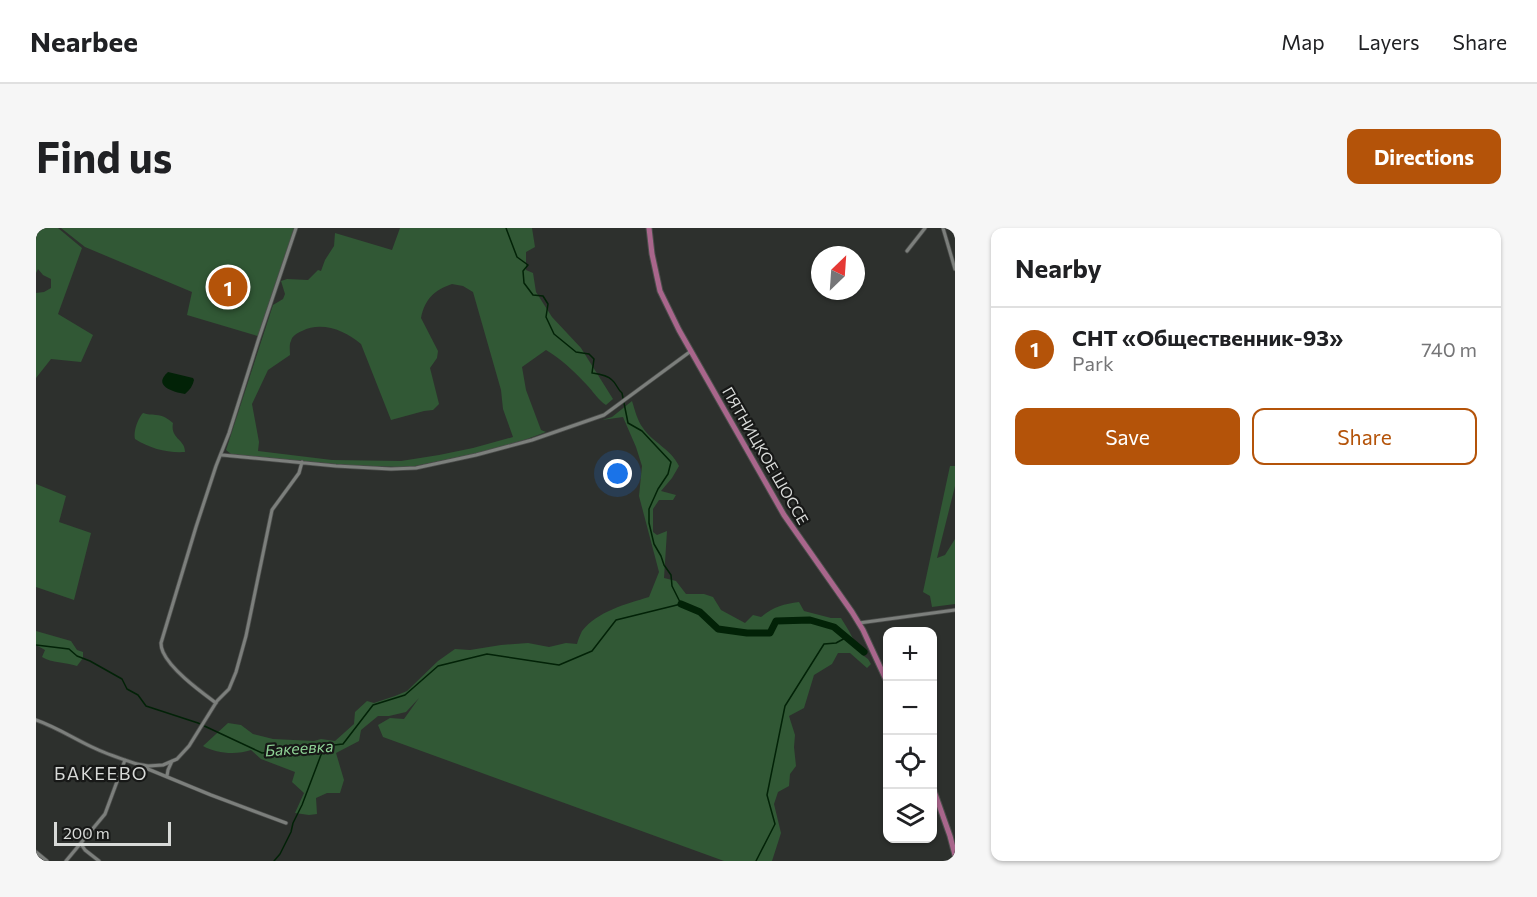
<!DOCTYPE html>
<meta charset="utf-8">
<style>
:root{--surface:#fff;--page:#f6f6f6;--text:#202124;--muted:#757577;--line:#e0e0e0;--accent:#b45309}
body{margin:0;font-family:Commissioner,sans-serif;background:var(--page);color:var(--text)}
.controls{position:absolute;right:18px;bottom:18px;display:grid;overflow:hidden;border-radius:12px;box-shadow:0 2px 4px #0004}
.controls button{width:54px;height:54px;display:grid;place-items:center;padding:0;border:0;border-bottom:2px solid var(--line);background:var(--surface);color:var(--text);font:30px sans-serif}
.compass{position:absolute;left:775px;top:18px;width:54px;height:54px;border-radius:50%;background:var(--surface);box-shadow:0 2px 4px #0004;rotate:25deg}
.scale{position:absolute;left:18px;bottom:15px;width:117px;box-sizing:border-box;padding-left:6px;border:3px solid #d8dad8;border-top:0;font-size:16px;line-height:21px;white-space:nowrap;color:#d8dad8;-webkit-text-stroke:4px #171817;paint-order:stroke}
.you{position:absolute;left:582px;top:246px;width:21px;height:21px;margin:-15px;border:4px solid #fff;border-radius:50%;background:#1a73e8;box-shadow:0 0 0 9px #1a73e833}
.badge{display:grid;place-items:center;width:39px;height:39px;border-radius:50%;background:var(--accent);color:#fff;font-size:20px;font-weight:700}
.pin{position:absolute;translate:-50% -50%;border:3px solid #fff;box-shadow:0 2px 6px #0006}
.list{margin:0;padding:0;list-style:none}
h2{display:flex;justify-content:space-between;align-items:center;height:78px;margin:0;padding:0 24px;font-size:26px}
h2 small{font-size:20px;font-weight:400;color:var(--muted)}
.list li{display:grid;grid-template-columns:39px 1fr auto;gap:18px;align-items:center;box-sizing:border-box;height:84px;padding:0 24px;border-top:2px solid var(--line)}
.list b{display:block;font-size:22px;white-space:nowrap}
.list p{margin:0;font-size:20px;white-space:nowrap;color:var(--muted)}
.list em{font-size:20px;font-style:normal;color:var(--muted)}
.actions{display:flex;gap:12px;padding:18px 24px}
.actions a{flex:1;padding:14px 0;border:2px solid var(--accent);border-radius:12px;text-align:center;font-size:21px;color:var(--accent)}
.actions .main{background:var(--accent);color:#fff}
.icon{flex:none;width:33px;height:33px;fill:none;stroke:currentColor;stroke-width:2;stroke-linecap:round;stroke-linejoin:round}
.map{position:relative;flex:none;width:919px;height:633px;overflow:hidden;border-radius:12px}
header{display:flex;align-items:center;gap:36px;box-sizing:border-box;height:84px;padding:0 30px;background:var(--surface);border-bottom:2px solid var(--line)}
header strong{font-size:28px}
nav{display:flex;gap:33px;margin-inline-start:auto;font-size:21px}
.intro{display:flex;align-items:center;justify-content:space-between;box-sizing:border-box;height:144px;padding:0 36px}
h1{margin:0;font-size:42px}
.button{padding:15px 27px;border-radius:12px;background:var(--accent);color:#fff;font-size:21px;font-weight:700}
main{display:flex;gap:36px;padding:0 36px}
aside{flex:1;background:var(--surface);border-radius:12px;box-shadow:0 2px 4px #0004}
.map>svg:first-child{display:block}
</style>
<header>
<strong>Nearbee</strong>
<nav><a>Map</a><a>Layers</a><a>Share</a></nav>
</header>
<div class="intro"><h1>Find us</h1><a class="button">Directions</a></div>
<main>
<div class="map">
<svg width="919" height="633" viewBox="0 0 919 633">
<rect width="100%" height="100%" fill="#2d302d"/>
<path fill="#315835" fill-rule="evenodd" d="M 0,0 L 22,0 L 46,20 L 22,86 L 57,107 L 45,134 L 15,131 L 0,150 L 0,65 L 8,64 L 15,60 L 15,51 L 7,47 L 2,41 L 0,45 Z
M 25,0 L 258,0 L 225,109 L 151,87 L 156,64 L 49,19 Z
M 364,0 L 496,0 L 499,19 L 490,24 L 490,42 L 497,45 L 500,64 L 516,89 L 545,120 L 577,171 L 570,177 C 562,172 557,163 550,156 C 538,143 525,131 510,122 L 486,139 L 490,162 L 505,202 L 510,204 L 491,211 L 446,224 L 379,238 L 364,239 L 310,237 L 195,226 L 190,222 L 237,77 L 247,71 L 249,66 L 245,53 L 251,51 L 272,52 L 282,42 L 285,43 L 289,32 L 298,18 L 299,5 L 356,22 ZM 416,56 L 427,58 L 437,64 L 465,162 L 467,181 L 477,209 L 437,220 L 403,227 L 365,233 L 296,232 L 222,223 L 223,214 L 216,176 L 232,142 L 254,127 C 254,123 253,116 255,113 C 256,108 261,105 266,103 C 285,93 309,102 325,116 L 355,192 L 388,183 L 397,182 L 403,176 L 394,140 L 401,130 L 402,123 L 385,90 C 389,71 398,62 416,56 Z
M 596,173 C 599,182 601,192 607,200 C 617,215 634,220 643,238 L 636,250 L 625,263 L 640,267 L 637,272 L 623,272 L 617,281 L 617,304 L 621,307 L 631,303 L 628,350 L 640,353 L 650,366 L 668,366 L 677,369 L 685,382 L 709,395 L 717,387 L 725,389 C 737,379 748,376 763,374 L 768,383 L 795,390 L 805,390 L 813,403 L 825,426 L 832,431 L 835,436 L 831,440 L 814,425 L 802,425 L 796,436 L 778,447 L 768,480 L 753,488 L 759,507 L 758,519 L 760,538 L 754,546 L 753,558 L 742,564 L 738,576 L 745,605 L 736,633 L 688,633 L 347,509 L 342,497 L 354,490 L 368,491 L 383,470 L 370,484 L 353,488 L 342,488 L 325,502 L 323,513 L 300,525 L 308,552 L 304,565 L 291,565 L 280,570 L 281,586 L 273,587 L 259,585 L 268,565 L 256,554 L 259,544 L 225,531 L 215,522 C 201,527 181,526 167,518 L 192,495 L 205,497 L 217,506 L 237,511 L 278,513 L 285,511 L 299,513 L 318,496 L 319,484 L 331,473 L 338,475 L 359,468 L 371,463 L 402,433 L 419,421 L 434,422 L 465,417 L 492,415 L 513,419 L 530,415 L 541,416 C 542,412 544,407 546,403 C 562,383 590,376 613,369 L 623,344 L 603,268 L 606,238 L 600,219 L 587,189 L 566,192 L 576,189 Z
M 107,185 C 112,187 115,186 120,187 C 127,187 132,191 137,195 C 134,211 149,211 149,224 C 131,225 115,221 99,211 C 97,204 102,190 107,185 Z
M 914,238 L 919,238 L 919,258 L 901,330 L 909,327 L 919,311 L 919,376 L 896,379 L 894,368 L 887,364 Z
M 0,256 L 30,268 L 23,294 L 55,305 L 38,372 L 0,359 Z
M 0,403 L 35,413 L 41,422 L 47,424 L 47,430 L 41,438 C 29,434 16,435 6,429 L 9,422 L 0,417 Z"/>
<path fill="#022207" d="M 132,144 L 157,150 L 158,152 C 157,157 154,162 149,166 C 137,164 116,158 132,144 Z"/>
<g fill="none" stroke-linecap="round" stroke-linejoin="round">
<path stroke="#022207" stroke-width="1.5" d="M 0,417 L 33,421 L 41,428 L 54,433 L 86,451 L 91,461 L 102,467 L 110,478 L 162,495 L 226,525 L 307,516 L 337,477 L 369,467 L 402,438 L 451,426 L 523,437 L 556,423 L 580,392 L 645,376 L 636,358 L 635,347 L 628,337 L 625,328 L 618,316 L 613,295 L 613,281 L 622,261 L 632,246 L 635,234 L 606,203 L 592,195 L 586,165 C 581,161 581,156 576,152 C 571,147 563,146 556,145 L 558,131 L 553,126 L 540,124 L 518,106 L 510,89 L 512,76 L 507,68 L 497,67 L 488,55 L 487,43 L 492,37 L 481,29 L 470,0
M 238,633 L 244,626 L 255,604 L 257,595 L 266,577 L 288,519
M 720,633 L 739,596 L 731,567 L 749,478 L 788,416 L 800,415 L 811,409"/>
<path stroke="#022207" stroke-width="7" d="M 645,376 L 664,384 L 682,401 L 711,405 L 734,405 L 740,393 L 774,392 L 798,399 L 828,424"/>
<g stroke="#4c4e4c" stroke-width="4.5">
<path id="street" d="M 907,0 L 919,41
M 871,23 L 889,0
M 186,227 L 300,238 L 355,241 L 380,240 L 440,227 L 496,212 L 568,187 L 655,123
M 823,395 L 919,382
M 180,475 C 164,463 135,442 127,424 C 126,422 125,417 125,415 L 160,299 L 180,238 L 193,205 L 223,110 L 260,0
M 0,492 C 20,499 37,510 56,519 C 70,526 86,531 101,536
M 101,536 L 112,538 L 127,537 L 141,531 L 153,518 L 181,473 L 193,461 L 200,444 L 210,408 L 236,282 L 263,245 L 266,234
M 107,539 L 175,567 L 250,595
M 131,548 L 132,542 L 136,533
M 45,616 L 49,622 L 63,633
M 0,624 L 11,633
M 30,633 L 69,586 L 89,532"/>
</g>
<g stroke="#4c4e4c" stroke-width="7">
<path id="primary" d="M 613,0 L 616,26 L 624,63 L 643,102 L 748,287 L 816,384 L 827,402 L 852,456
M 897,560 L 914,608 L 919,627"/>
</g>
<use href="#street" stroke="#7c7f7c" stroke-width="3"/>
<use href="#primary" stroke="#a9668c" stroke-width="5"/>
</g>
<g text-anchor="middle" stroke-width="4.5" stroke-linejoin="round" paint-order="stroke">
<g font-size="15" fill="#d8dad8" stroke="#171817">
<text transform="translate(729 228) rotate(60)" y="5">ПЯТНИЦКОЕ ШОССЕ</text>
</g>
<g font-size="16" font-style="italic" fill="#8ed195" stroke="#171817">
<text transform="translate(263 520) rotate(-4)" y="6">Бакеевка</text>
</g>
<g font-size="18" letter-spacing="1.5" fill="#d8dad8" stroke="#171817">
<text x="65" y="552">БАКЕЕВО</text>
</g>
</g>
</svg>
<div class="controls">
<button>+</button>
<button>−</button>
<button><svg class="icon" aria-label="locate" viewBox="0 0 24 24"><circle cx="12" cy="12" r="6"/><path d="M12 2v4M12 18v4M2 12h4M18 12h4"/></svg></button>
<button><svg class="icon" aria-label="layers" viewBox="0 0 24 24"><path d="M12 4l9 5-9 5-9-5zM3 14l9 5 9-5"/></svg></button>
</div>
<svg class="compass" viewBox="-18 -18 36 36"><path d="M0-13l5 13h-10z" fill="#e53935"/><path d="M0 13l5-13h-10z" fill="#757577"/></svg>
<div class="scale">200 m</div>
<div class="you"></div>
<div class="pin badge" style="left:192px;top:59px">1</div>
</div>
<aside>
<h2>Nearby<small></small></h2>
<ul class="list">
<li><span class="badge">1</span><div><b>СНТ «Общественник-93»</b><p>Park</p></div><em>740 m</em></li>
</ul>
<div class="actions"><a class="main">Save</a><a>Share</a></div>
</aside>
</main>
